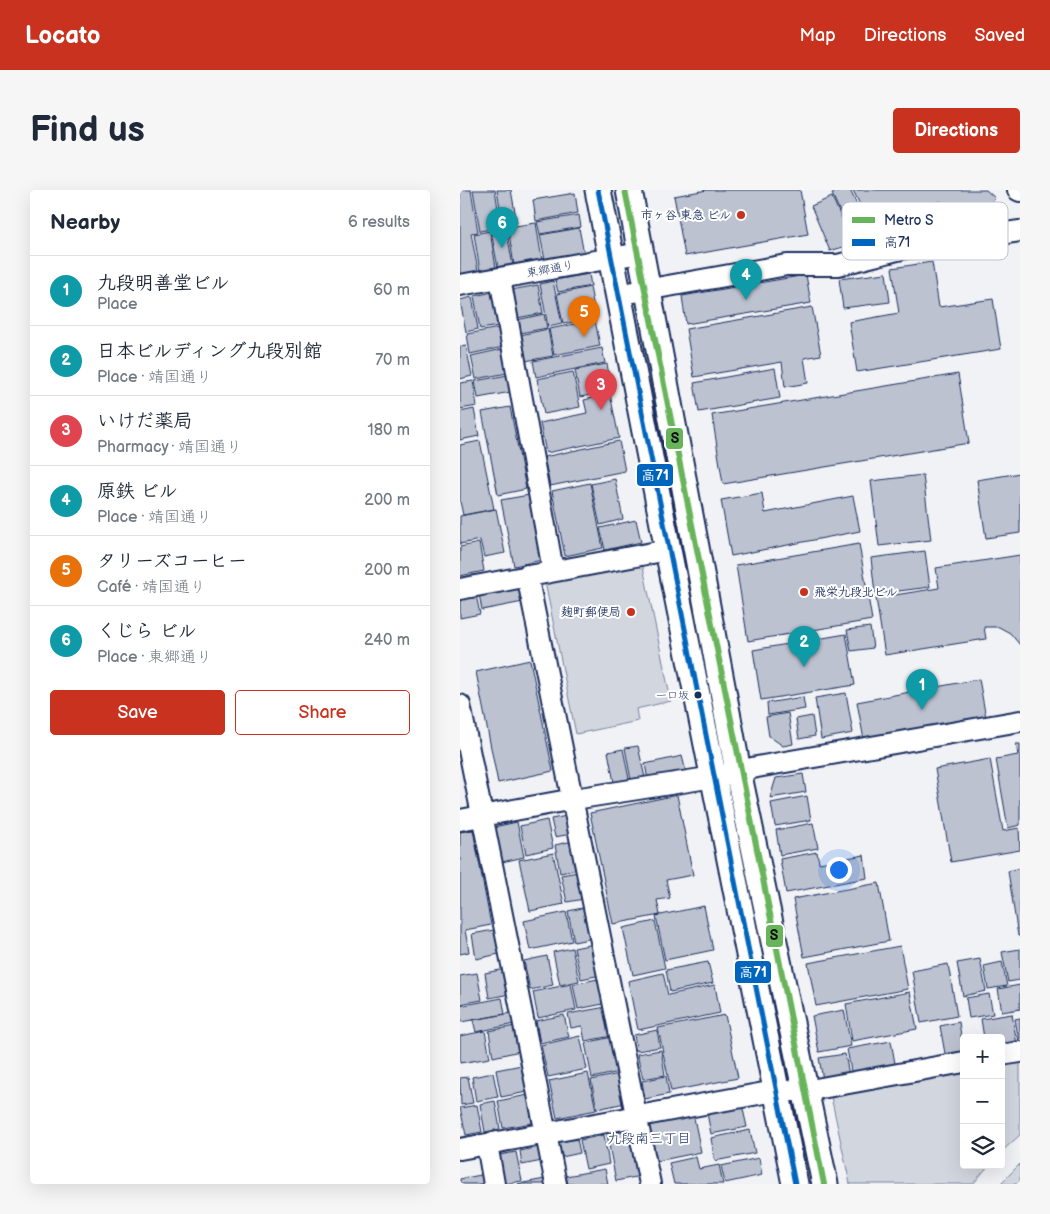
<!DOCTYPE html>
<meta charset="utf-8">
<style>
:root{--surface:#fff;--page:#f6f6f7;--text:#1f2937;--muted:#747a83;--line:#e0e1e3;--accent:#c8321e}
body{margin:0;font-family:"Balsamiq Sans","Klee One",sans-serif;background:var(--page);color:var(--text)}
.controls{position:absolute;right:15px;bottom:15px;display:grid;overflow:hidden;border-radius:5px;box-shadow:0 5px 20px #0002}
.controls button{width:45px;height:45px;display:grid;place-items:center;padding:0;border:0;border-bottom:1px solid var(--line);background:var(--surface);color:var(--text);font:25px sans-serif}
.you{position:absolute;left:378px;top:679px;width:18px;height:18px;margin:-12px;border:4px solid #fff;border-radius:50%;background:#1a73e8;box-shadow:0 0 0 8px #1a73e833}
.badge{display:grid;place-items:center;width:32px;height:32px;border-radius:50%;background:var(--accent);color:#fff;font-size:16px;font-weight:700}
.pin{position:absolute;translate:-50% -41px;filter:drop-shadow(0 1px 2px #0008)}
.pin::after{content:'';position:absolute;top:26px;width:18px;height:15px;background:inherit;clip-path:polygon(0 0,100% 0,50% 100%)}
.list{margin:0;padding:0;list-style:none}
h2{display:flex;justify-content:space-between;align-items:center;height:65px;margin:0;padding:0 20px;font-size:21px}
h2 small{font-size:16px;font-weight:400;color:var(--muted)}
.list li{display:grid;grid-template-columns:32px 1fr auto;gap:15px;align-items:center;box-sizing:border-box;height:70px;padding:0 20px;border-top:1px solid var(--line)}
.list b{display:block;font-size:19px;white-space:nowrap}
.list p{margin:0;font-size:16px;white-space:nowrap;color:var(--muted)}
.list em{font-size:16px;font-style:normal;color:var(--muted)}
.actions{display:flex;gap:10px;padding:15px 20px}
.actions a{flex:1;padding:11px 0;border:1px solid var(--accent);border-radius:5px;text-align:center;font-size:18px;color:var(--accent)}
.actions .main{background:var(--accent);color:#fff}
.icon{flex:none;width:28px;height:28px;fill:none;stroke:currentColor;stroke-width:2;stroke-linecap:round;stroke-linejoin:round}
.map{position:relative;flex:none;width:560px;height:994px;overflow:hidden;border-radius:5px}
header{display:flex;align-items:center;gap:30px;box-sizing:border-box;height:70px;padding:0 25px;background:var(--accent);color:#fff}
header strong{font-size:24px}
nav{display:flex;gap:28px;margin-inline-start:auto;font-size:18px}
.intro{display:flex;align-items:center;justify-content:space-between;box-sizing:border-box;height:120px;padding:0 30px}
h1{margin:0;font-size:35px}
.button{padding:12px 22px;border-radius:5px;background:var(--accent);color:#fff;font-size:18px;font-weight:700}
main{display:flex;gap:30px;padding:0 30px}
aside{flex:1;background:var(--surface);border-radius:5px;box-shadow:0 5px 20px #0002}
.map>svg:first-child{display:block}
</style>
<header>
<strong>Locato</strong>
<nav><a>Map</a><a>Directions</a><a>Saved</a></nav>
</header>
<div class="intro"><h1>Find us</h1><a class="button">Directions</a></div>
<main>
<aside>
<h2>Nearby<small>6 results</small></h2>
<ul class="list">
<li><span class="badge" style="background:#0f9aa8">1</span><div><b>九段明善堂ビル</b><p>Place</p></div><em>60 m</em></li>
<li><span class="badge" style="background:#0f9aa8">2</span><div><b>日本ビルディング九段別館</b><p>Place · 靖国通り</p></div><em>70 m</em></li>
<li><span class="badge" style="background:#e0444e">3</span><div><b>いけだ薬局</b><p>Pharmacy · 靖国通り</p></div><em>180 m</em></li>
<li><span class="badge" style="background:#0f9aa8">4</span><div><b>原鉄 ビル</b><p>Place · 靖国通り</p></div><em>200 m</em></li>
<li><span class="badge" style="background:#e8710a">5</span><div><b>タリーズコーヒー</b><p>Café · 靖国通り</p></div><em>200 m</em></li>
<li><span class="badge" style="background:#0f9aa8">6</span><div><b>くじら ビル</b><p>Place · 東郷通り</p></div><em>240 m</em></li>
</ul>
<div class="actions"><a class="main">Save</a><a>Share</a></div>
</aside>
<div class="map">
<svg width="560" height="994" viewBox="0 0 560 994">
<rect width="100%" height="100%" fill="#f1f2f5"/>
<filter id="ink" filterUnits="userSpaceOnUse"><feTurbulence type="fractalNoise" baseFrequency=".02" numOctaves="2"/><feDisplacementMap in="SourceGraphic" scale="10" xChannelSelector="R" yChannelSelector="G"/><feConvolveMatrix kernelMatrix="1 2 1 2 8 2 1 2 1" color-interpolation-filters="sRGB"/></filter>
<g filter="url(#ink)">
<path fill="#d2d6df" stroke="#76829e" d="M 182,372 L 211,511 L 176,519 L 178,531 L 116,544 L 85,392 Z
M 560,868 L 560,945 L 541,962 L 541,871 Z
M 504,878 L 504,975 L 529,975 L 513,994 L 390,994 L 370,902 Z
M 560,974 L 560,994 L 540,994 Z"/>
<path fill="#bcc2d0" stroke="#1b2f5e" d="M 0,0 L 11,0 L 18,42 L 11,43 L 18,81 L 0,84 Z
M 13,0 L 35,0 L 41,37 L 20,41 Z
M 37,0 L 51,0 L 57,33 L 43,35 Z
M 247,0 L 340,0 L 348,44 L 225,66 L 214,6 Z
M 381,0 L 390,0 L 410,43 L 393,51 L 372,4 Z
M 393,0 L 526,0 L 535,8 L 511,37 L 480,11 L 454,23 L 459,32 L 418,52 Z
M 115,3 L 118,23 L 76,31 L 73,10 Z
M 372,7 L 393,54 L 370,61 L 351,16 Z
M 119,25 L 121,37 L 80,44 L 77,32 Z
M 76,33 L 82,70 L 54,75 L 48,37 Z
M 46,38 L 53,76 L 38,78 L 31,41 Z
M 119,38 L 124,64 L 85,70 L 80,45 Z
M 30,41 L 36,78 L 20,81 L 14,44 Z
M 472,72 L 479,117 L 533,109 L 541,159 L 397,182 L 389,132 L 439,123 L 432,78 Z
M 426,83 L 430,112 L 383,118 L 379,89 Z
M 129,84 L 131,96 L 98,102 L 95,90 Z
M 346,85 L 351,113 L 226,134 L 222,106 Z
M 93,91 L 102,134 L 88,137 L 80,94 Z
M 78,95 L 83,123 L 57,128 L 51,100 Z
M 130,97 L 136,128 L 103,134 L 97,104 Z
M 33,102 L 39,136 L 20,139 L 14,106 Z
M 12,107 L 18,139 L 6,142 L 0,110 Z
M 352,117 L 361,165 L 344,168 L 348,193 L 325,197 L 322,172 L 234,187 L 226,139 Z
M 84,124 L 87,138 L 60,143 L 57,130 Z
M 135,130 L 140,156 L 94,165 L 89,139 Z
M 39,138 L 43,157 L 10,164 L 7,144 Z
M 88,139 L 93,166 L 65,171 L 60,145 Z
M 6,156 L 12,186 L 0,189 L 0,157 Z
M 142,158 L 145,173 L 76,187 L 73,171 Z
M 43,159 L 47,183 L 16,189 L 11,166 Z
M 147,174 L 152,201 L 120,207 L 115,180 Z
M 315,178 L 320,208 L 239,222 L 234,193 Z
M 113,182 L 120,217 L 84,224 L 77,189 Z
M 498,184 L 509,253 L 263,294 L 252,225 Z
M 48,185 L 51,202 L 18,208 L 15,191 Z
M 13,191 L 17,216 L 0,219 L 0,193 Z
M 150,204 L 159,248 L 86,263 L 80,233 L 127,223 L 124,210 Z
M 50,217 L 66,299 L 38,305 L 22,222 Z
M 14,219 L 19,246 L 0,250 L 0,222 Z
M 20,251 L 34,319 L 3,325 L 0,311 L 0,255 Z
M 159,251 L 165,281 L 90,296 L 84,267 Z
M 560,283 L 560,343 L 526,348 L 517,290 Z
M 463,285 L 471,350 L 419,356 L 411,291 Z
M 155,289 L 163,329 L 140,335 L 131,294 Z
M 130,293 L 143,358 L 105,366 L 92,301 Z
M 302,303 L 305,323 L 393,306 L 400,341 L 271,366 L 261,310 Z
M 69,305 L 82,370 L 54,376 L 41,310 Z
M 36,319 L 45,363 L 24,367 L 20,350 L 0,354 L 0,326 Z
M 176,330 L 181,352 L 145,360 L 140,338 Z
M 19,353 L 24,381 L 0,386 L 0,357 Z
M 399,354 L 412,430 L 288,451 L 276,375 Z
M 465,361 L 470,397 L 415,404 L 411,368 Z
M 560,365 L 560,455 L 550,443 L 539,437 L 524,437 L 526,449 L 425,465 L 416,408 L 479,398 L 476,378 Z
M 60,395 L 63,412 L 22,420 L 19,404 Z
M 16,405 L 20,424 L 0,428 L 0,408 Z
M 410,437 L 413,458 L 391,461 L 387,440 Z
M 386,444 L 395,495 L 301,510 L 293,460 Z
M 70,470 L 93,581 L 38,593 L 16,482 Z
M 519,489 L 526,528 L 404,550 L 397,512 Z
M 386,503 L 393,543 L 361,549 L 355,508 Z
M 343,507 L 345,519 L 308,525 L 307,513 Z
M 328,523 L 333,554 L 323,556 L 309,546 L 306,527 Z
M 352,526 L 355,546 L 339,549 L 336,529 Z
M 556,554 L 560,554 L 560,635 L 548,638 L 536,569 L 558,565 Z
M 178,556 L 185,588 L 171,590 L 165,558 Z
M 163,559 L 169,589 L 154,592 L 148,562 Z
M 222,566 L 226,582 L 188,590 L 185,574 Z
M 530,569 L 543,641 L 559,638 L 560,660 L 491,672 L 475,579 Z
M 343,584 L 346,602 L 310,608 L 316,588 Z
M 217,605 L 233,685 L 206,690 L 210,708 L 197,710 L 200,725 L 153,734 L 130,623 Z
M 347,606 L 351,630 L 315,636 L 311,613 Z
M 107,626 L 111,644 L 95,647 L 91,629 Z
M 87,630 L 93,658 L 66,664 L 60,636 Z
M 57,632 L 64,667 L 42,672 L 34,637 Z
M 353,633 L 358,658 L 320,665 L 316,640 Z
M 13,640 L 31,735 L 5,740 L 9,762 L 0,764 L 0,642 Z
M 113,651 L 119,679 L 100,683 L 95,655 Z
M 357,662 L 359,673 L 404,665 L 407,688 L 326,703 L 320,669 Z
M 93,663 L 104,714 L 70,721 L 59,670 Z
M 560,678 L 560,746 L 558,746 L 548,681 Z
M 118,682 L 124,709 L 107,712 L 101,685 Z
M 419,693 L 429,751 L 344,767 L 333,709 Z
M 244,716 L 253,760 L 205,770 L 196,726 Z
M 127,717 L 133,748 L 114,752 L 108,721 Z
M 106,722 L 112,751 L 70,760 L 64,731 Z
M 195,731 L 205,778 L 173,785 L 163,738 Z
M 34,740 L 39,764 L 16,769 L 12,744 Z
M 134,754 L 141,785 L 121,789 L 114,758 Z
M 440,756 L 448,799 L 356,816 L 348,773 Z
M 112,758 L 119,791 L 100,795 L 93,762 Z
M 560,759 L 560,790 L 548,792 L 542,762 Z
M 87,766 L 93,795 L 70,800 L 64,771 Z
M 520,769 L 526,801 L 503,806 L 497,773 Z
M 248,772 L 253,793 L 210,802 L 206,780 Z
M 542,772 L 547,796 L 528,799 L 524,776 Z
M 488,774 L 497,826 L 461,833 L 452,781 Z
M 45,779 L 50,804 L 29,808 L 25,783 Z
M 17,783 L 22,810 L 0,814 L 0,786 Z
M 203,783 L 208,805 L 255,795 L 260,823 L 178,840 L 168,791 Z
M 143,788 L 148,813 L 118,819 L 113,794 Z
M 111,794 L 116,820 L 78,828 L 73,802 Z
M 560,795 L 560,819 L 542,822 L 538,799 Z
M 450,802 L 457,839 L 392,851 L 386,814 Z
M 529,804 L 533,824 L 509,828 L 506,808 Z
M 42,808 L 45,824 L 1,832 L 0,816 Z
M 146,817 L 152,846 L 125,851 L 122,836 L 111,838 L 108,824 Z
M 384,820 L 391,856 L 359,862 L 352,826 Z
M 52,823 L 54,834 L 16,842 L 13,830 Z
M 552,824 L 557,855 L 541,858 L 541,848 L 524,848 L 521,829 Z
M 104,825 L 109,847 L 80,853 L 76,831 Z
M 265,825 L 278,888 L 211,901 L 198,838 Z
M 560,828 L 560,852 L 559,852 L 555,829 Z
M 499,832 L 504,866 L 486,869 L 480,836 Z
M 55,836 L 60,861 L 33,867 L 29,841 Z
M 197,840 L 200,857 L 177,861 L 174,845 Z
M 25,841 L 30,868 L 0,873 L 0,846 Z
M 120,846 L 127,879 L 88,887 L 81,855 Z
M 152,847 L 159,882 L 132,888 L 125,853 Z
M 431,851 L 436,879 L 392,887 L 387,859 Z
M 201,860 L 205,885 L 183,889 L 177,864 Z
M 385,864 L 389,885 L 363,890 L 359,868 Z
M 62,875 L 67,902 L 41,907 L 36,880 Z
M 33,883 L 38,907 L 16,911 L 12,887 Z
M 128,883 L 136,920 L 97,928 L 89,891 Z
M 159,884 L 165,913 L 137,919 L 131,890 Z
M 206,886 L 209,904 L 185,909 L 182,891 Z
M 8,887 L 13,913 L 1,915 L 0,888 Z
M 68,905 L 72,933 L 43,938 L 38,911 Z
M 35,911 L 40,939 L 25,942 L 20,914 Z
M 17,915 L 22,942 L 6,945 L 0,918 Z
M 282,915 L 287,937 L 251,944 L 247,923 Z
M 233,923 L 241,962 L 192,972 L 185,933 Z
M 171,940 L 180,986 L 156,991 L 147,945 Z
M 290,940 L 295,963 L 255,971 L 251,948 Z
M 144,945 L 149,974 L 126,979 L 120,950 Z
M 117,949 L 120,963 L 102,967 L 99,952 Z
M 79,957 L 82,971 L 62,975 L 60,961 Z
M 56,962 L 62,991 L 45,994 L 39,965 Z
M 236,967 L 239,979 L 259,975 L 263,994 L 214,994 L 209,973 Z
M 299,968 L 302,985 L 265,993 L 261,976 Z
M 145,979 L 148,994 L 108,994 L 106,986 Z
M 26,984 L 28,994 L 0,994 L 0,989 Z
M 85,989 L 86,994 L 58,994 Z"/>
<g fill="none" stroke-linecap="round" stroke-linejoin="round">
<g stroke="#1b2f5e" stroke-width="24">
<path id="minor" d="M 558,0 L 560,1
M 40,88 L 93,380
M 0,95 L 180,63
M 157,105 L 327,75 L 378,75 L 449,57 L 560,41
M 67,385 L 190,994
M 0,399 L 208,360
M 0,515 L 96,994
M 0,630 L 114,609 L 254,587 L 297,577 L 560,531
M 541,865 L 560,862
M 27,954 L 34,994
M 0,959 L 315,901 L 345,901 L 504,872"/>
</g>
<g stroke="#1b2f5e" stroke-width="29">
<path id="major" d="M 138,0 L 208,360 L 335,994
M 169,0 L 278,581 L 365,994"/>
</g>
<use href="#minor" stroke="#fff" stroke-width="20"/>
<use href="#major" stroke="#fff" stroke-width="25"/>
<g stroke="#fff" stroke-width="9">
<path id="bus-1" d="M 138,0 L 335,994"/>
</g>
<use href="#bus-1" stroke="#0065bd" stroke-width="5"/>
<g stroke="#fff" stroke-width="10">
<path id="metro-1" d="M 165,0 L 364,994"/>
</g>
<use href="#metro-1" stroke="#68b45a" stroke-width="6"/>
</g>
</g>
<g fill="#c8321e" stroke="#fff" stroke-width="2">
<circle cx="281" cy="25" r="5"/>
<circle cx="344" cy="402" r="5"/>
<circle cx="171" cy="422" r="5"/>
</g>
<circle fill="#1b2f5e" stroke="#fff" stroke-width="2" cx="238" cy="505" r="4.5"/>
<g text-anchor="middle" stroke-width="4" stroke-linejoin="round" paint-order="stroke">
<g font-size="11" fill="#1b2f5e" stroke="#fff" text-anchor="end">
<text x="229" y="509">一口坂</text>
</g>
<g font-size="12" font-weight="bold" fill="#1b2f5e" stroke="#fff" text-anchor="end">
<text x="271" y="29">市ヶ谷 東急 ビル</text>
<text x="354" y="406" text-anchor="start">飛栄九段北ビル</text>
<text x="161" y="426">麹町郵便局</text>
</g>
<g font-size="12" fill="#1b2f5e" stroke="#fff">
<text transform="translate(90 79) rotate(-10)" y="4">東郷通り</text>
</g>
<g font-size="14" fill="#1b2f5e" stroke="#fff">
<text x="189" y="953">九段南三丁目</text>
</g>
</g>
<rect x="382" y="12" width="166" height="58" rx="8" fill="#fff" stroke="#bbc1cf" stroke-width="1"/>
<rect x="392" y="27" width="23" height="6" fill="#68b45a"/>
<rect x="392" y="49" width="23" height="7" fill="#0065bd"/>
<g font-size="14" fill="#1b2f5e">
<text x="424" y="35">Metro S</text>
<text x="424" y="57">高71</text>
</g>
<g stroke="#fff" stroke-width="2">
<rect x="205" y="237" width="19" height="23" rx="5" fill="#68b45a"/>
<rect x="176" y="273" width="38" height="24" rx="5" fill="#0065bd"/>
<rect x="305" y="734" width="19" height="24" rx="5" fill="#68b45a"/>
<rect x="274" y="770" width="38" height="24" rx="5" fill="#0065bd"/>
</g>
<g font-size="14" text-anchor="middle" font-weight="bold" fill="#fff">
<text x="195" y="290">高71</text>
<text x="293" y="787">高71</text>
</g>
<g font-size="14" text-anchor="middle" font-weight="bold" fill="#111">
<text x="215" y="253">S</text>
<text x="314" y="750">S</text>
</g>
</svg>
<div class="controls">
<button>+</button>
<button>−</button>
<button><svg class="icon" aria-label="layers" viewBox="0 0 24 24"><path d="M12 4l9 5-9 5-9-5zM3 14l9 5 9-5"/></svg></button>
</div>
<div class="you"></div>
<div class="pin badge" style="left:462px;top:520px;background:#0f9aa8">1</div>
<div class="pin badge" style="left:344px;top:477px;background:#0f9aa8">2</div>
<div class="pin badge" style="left:141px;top:220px;background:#e0444e">3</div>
<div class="pin badge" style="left:286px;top:110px;background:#0f9aa8">4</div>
<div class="pin badge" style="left:124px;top:147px;background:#e8710a">5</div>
<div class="pin badge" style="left:42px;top:58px;background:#0f9aa8">6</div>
</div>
</main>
